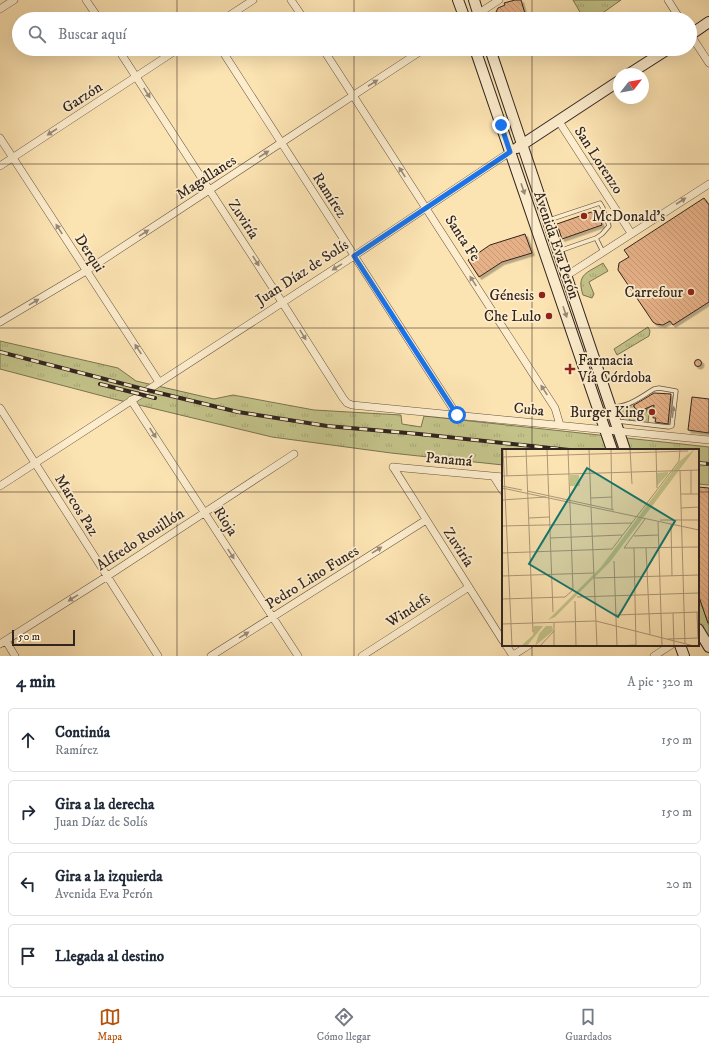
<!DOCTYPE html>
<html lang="es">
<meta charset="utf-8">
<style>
:root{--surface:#fff;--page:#f6f6f7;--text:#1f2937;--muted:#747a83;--line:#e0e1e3;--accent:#b45309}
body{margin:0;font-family:"IM FELL DW Pica",serif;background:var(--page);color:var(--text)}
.compass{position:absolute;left:613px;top:68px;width:36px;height:36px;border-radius:50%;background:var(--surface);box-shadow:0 4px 16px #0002;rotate:59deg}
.scale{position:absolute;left:12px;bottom:10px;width:63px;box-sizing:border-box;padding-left:4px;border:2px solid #312520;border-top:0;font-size:11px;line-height:14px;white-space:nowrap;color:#312520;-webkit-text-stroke:3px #fdedcd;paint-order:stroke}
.stop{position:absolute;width:12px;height:12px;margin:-9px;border:3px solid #1a73e8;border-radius:50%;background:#fff}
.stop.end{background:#1a73e8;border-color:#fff;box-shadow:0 1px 4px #0008}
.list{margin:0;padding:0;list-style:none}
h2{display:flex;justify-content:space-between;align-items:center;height:52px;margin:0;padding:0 16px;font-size:17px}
h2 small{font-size:13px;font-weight:400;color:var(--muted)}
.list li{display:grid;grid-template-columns:26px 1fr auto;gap:12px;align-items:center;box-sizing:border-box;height:64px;margin:0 8px 8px;padding:0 8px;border:1px solid var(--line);border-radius:6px}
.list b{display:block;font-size:15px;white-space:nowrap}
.list p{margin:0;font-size:13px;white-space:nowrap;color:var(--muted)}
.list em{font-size:13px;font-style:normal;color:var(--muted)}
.icon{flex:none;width:22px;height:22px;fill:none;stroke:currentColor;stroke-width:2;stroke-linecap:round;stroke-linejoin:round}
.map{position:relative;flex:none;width:709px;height:656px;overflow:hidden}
.search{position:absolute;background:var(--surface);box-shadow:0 4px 16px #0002;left:12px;right:12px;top:12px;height:44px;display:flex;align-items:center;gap:10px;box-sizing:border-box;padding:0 14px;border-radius:22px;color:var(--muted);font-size:15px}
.sheet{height:340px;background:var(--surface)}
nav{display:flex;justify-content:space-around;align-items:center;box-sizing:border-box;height:56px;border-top:1px solid var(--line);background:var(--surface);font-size:11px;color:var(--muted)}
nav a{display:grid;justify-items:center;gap:2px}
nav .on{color:var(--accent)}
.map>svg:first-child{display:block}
</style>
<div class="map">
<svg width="709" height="656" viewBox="0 0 709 656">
<defs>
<pattern id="grass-tufts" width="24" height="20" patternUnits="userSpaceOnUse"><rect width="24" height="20" fill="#c3c389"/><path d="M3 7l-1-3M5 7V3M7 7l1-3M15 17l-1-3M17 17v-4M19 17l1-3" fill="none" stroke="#a8a776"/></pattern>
<pattern id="building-back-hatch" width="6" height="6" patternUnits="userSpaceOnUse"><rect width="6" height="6" fill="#e7b187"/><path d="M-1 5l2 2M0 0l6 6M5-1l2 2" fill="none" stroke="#c79874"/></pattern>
<filter id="shadow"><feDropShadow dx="2.5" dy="2.5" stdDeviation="0" flood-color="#0004"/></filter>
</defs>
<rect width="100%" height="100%" fill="#fce3b2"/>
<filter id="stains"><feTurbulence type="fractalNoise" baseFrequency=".005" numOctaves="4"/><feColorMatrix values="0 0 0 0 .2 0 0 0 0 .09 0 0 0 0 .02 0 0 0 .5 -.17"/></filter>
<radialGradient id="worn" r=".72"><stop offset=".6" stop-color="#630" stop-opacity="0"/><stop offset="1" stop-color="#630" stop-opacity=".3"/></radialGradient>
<path fill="url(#grass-tufts)" stroke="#7a7454" d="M 573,0 L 621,0 L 594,19 L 584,19 Z
M 603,263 L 608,271 L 589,282 L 594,294 L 592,298 L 583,295 C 576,274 587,273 603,263 Z
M 648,327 L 650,331 L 649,336 L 617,355 L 614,349 Z
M 0,341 L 118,368 L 136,381 L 214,399 L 233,395 L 314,410 L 401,415 L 402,424 L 421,427 L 424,416 L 709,447 L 709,485 L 698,484 L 698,450 L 503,450 L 503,465 L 391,453 L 272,437 L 114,399 L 0,369 Z
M 633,404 L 636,411 L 641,413 L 646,410 L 648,406 L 650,406 L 648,423 L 632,421 L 624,416 L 621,409 Z
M 698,594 L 709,626 L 709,639 L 698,621 Z"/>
<path fill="url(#building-back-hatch)" stroke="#312520" filter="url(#shadow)" d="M 515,0 L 521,0 L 526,17 L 522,19 L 498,19 L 496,12 L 498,8 L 505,5 L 504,3 Z
M 704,198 L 709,205 L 709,302 L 673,325 L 670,321 L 663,325 L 656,324 L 653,322 L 618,270 L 619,263 L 629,257 L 624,250 Z
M 597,210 L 602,225 L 562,239 L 557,224 Z
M 525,234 L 532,253 L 502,262 L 479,277 L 468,260 L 490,245 Z
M694.5 363a3.5 3.5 0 1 1 7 0a3.5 3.5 0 1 1-7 0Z
M 654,393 L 671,394 L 668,424 L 655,422 L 656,418 L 653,418 L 654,405 L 640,411 L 637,410 L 634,407 L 634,405 Z
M 692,397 L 709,399 L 709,433 L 688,430 Z
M 698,487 L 709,488 L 709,623 L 708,623 L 698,594 Z"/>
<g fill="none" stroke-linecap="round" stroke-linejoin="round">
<g stroke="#645444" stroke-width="5">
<path id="service" d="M 549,220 L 600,203 L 603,208 L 609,226 L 602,234 L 596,238 L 559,251
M 596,238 L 603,252
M 611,407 C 629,407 639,398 654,389 L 659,388 L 676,391 L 672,426 L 669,427 L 617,421"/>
</g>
<g stroke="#645444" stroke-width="8">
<path id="minor" d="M 86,0 L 99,19
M 291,0 L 304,19
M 668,0 L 680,19
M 0,9 L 14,0
M 224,19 L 253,0
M 470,19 L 499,0
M 690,34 L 709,63
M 118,49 L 282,302 L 343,398 L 347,403 L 352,405 L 709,440
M 221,49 L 457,415
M 323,49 L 555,408 L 560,425
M 558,120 L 631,233
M 0,138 L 159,382
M 0,166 L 178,49
M 566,276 L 709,184
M 0,322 L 86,271 L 424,49
M 131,400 L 298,656
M 0,408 L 158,656
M 393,467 L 503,641
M 393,467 L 503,477
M 494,477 L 503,491
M 0,486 L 354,256 L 510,152
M 6,641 L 15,656
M 0,644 L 106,577 L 294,454
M 506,645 L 513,656
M 211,656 L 426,520
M 362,656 L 469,587
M 512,656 L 529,645
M 654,656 L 671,645"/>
</g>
<g stroke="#312520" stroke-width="12">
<path id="secondary" d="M 458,0 L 465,19
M 474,0 L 480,19
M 690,35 L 709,22
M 475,49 L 612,450
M 490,49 L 625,450
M 629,74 L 668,49
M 517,148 L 619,81
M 698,629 L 709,647
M 680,645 L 684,656"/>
</g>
<use href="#service" stroke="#fdedcd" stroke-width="3.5"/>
<use href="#minor" stroke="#fdedcd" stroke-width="7"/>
<use href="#secondary" stroke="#fdedcd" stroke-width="10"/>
<g stroke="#312520" stroke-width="4">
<path id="rail" d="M 0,352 L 147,390 L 238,412 L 327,426 L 419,434 L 569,450
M 100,384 L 155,398
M 698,463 L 709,464"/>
</g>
<use href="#rail" stroke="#fdedcd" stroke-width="2.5" stroke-dasharray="8" stroke-linecap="butt"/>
</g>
<defs><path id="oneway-solid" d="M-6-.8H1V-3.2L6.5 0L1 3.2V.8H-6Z"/></defs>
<g fill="#978976">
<use href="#oneway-solid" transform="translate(373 83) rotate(-33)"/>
<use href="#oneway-solid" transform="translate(147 93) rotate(57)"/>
<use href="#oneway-solid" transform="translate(52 132) rotate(147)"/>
<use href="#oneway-solid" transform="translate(264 154) rotate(-33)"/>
<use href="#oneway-solid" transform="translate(402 172) rotate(-123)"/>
<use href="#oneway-solid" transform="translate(523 189) rotate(71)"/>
<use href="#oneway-solid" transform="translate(681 201) rotate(-33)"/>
<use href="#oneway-solid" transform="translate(59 229) rotate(-123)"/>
<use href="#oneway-solid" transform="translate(144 233) rotate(-33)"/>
<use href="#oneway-solid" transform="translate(256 261) rotate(57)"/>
<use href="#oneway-solid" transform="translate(337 267) rotate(148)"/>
<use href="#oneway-solid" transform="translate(473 281) rotate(-123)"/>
<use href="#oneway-solid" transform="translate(34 302) rotate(-31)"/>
<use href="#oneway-solid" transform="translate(565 312) rotate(71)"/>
<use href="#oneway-solid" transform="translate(303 335) rotate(58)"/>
<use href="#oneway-solid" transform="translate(138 349) rotate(-123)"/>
<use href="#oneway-solid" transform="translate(544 390) rotate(-123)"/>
<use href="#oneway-solid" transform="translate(673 412) rotate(-83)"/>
<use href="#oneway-solid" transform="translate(153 433) rotate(57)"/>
<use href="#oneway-solid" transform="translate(377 550) rotate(-32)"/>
<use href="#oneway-solid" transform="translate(231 554) rotate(57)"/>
<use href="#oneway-solid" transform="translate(73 598) rotate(148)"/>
<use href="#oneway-solid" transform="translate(244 635) rotate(-32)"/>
</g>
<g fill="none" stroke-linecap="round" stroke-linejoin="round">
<path stroke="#1a73e8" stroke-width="5" d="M 457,415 L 354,256 L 510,152 L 501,125"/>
</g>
<path fill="none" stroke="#312520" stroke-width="1" stroke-opacity="0.55" d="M 177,0 L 177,19M 354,0 L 354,19M 532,0 L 532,19M 177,49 L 177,656M 354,49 L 354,656M 532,49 L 532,450M 0,164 L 709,164M 0,328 L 709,328M 0,492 L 503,492M 698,492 L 709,492M 532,645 L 532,656"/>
<g fill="#8f2418" stroke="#fdedcd" stroke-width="1.5">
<circle cx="584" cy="216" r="4"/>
<circle cx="691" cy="292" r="4"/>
<circle cx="542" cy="295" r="4"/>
<circle cx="549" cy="316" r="4"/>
<path d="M568 363h4v4h4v4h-4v4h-4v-4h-4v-4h4z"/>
<circle cx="652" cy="412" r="4"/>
</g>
<g text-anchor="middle" stroke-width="3.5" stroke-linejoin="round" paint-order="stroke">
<g font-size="15" fill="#312520" stroke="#fdedcd">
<text transform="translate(82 97) rotate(-33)" y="5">Garzón</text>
<text transform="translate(599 160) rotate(57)" y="5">San Lorenzo</text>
<text transform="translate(206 177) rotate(-33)" y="5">Magallanes</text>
<text transform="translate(330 195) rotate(57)" y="5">Ramírez</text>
<text transform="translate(244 219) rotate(57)" y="5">Zuviría</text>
<text transform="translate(463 238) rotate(57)" y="5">Santa Fe</text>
<text transform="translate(557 245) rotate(71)" y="5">Avenida Eva Perón</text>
<text transform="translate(90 253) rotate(57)" y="5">Derqui</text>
<text transform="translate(302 272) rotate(-33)" y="5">Juan Díaz de Solís</text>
<text transform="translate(529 409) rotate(6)" y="5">Cuba</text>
<text transform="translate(449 459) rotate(5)" y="5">Panamá</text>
<text transform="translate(77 505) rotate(58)" y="5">Marcos Paz</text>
<text transform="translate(226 521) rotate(57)" y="5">Rioja</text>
<text transform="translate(140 539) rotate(-33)" y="5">Alfredo Rouillón</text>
<text transform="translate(459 547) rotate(57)" y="5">Zuviría</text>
<text transform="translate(312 577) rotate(-32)" y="5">Pedro Lino Funes</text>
<text transform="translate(408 610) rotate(-33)" y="5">Windefs</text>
</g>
<g font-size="15" fill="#312520" stroke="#fdedcd" text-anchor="end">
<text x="592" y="221" text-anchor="start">McDonald's</text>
<text x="683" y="297">Carrefour</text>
<text x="534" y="300">Génesis</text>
<text x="541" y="321">Che Lulo</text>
<text x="578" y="365" text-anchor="start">Farmacia<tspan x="578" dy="17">Vía Córdoba</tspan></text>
<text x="644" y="417">Burger King</text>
</g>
</g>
<g transform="translate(502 449)">
<rect width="197" height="197" fill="#fce3b2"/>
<path d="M 193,0 L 108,113 L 53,168 L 46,171 L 99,118 L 178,12 ZM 166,23 L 166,25 L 155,37 L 155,24 ZM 68,26 L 77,26 L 78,37 L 68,37 ZM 32,177 L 41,177 L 25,197 L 19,197 L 31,186 Z" fill="#c3c389"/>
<path d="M 44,177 L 50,177 L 51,182 L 33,197 L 37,185 Z" fill="#c3c389"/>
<path fill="none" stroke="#ab9778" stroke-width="1" d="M 1,0 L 10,197M 4,0 L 5,27M 24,0 L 31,183M 45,0 L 51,163M 87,0 L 89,57M 109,0 L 110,61M 128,0 L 130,35M 154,0 L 155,39M 0,8 L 186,2M 178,21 L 183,195M 189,21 L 189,45M 0,27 L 197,21M 0,37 L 20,41M 0,39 L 197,81M 25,42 L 112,61M 179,45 L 197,45M 89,49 L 110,48M 0,51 L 44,48M 89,58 L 95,197M 179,59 L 197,58M 27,69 L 47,68M 158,71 L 197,71M 156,73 L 160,197M 169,75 L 170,127M 0,77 L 130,74M 132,87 L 156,86M 48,89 L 120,86M 122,99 L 197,98M 122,99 L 143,70M 132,99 L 134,197M 144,99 L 148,186M 0,104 L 110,100 L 177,12 L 178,0M 112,112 L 115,197M 0,127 L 92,124M 92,129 L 197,126M 75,148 L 197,144M 0,150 L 63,148 L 71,141 L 66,0M 73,152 L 74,197M 195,163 L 196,189M 171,164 L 172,197M 114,166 L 197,163M 52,174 L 52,197M 0,175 L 94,172 L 192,197M 166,190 L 197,189M 38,197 L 52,182M 113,197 L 134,196"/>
<path fill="#0f766e" fill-opacity="0.15" stroke="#0f766e" stroke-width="2" d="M 85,19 L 173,72 L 116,168 L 27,115 Z"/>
<rect width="197" height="197" fill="none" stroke="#312520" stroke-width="2"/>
</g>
<rect width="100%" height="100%" filter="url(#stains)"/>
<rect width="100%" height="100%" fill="url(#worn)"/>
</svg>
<svg class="compass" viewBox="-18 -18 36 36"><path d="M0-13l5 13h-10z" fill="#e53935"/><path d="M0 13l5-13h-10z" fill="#747a83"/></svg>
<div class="scale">50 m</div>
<div class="stop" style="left:457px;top:415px"></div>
<div class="stop end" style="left:501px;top:125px"></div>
<div class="search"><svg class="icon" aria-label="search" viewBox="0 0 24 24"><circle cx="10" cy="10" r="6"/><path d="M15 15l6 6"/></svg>Buscar aquí</div>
</div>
<section class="sheet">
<h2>4 min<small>A pie · 320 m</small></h2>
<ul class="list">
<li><svg class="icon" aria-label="ahead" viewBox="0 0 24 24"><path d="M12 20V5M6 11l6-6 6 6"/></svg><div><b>Continúa</b><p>Ramírez</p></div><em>150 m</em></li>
<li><svg class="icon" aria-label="right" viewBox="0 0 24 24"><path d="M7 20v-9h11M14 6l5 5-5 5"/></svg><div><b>Gira a la derecha</b><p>Juan Díaz de Solís</p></div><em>150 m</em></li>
<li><svg class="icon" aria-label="left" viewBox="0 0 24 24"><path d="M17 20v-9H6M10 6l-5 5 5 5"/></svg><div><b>Gira a la izquierda</b><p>Avenida Eva Perón</p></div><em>20 m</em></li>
<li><svg class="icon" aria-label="arrive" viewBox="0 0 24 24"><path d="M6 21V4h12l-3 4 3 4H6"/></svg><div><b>Llegada al destino</b></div></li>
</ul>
</section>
<nav>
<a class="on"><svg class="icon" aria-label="map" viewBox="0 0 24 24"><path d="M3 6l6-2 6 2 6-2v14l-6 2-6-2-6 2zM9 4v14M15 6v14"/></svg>Mapa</a>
<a><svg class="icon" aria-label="directions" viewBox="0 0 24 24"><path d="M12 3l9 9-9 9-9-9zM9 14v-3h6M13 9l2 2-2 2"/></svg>Cómo llegar</a>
<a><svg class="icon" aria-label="saved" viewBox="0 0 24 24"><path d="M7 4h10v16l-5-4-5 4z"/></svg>Guardados</a>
</nav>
